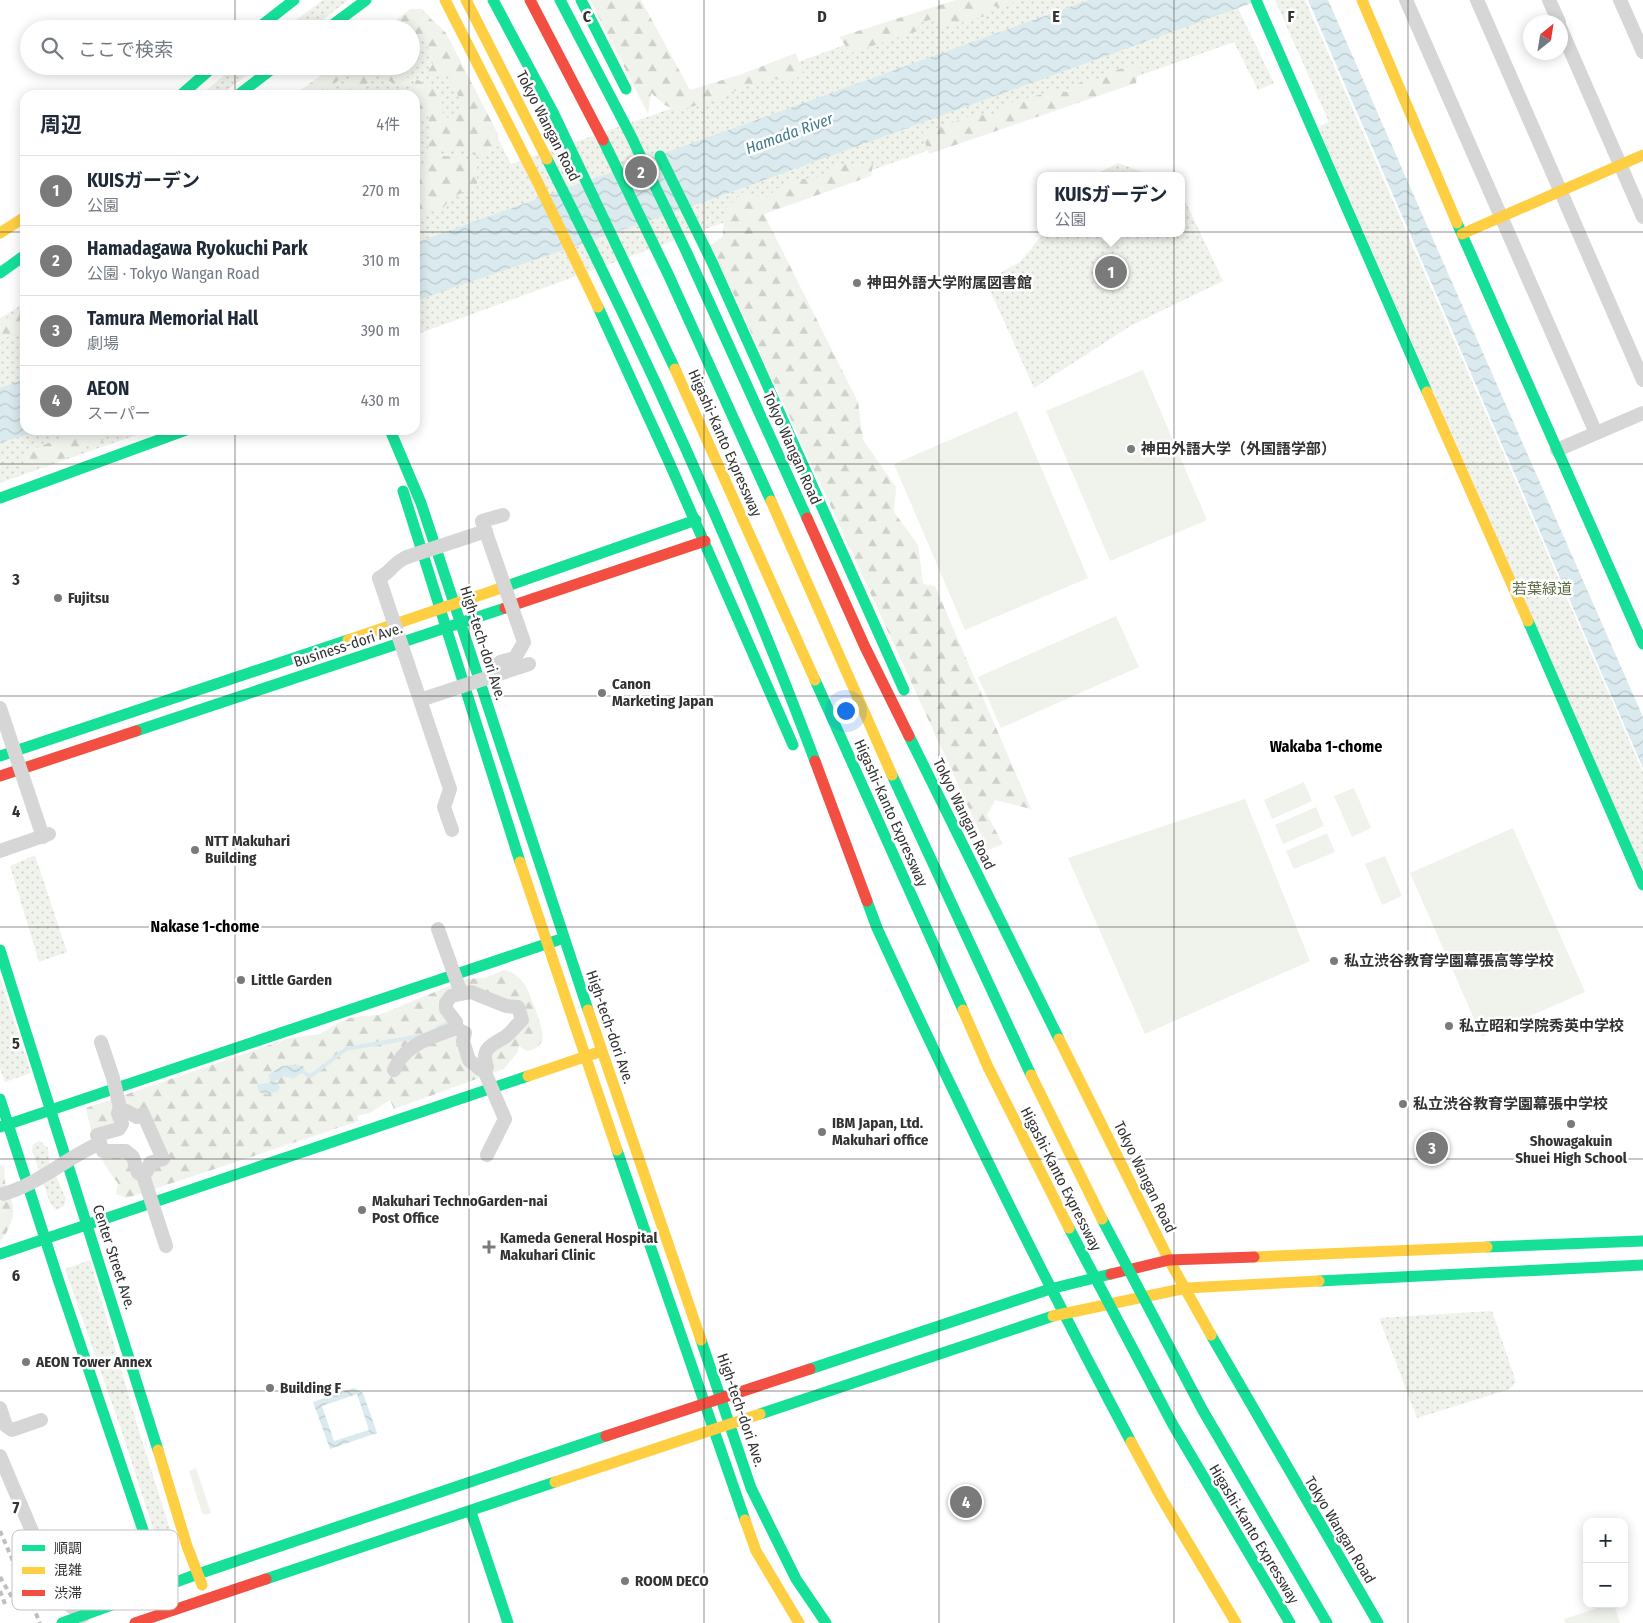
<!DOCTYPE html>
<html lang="ja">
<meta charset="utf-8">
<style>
:root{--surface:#fff;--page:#f2f2f3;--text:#1f2937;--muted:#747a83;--line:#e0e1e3;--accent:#7a7a7a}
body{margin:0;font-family:"Fira Sans Condensed","Noto Sans JP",sans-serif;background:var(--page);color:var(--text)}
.controls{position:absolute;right:15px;bottom:15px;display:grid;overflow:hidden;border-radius:10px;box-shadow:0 2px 12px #0003}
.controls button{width:45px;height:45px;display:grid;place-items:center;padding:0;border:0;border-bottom:1px solid var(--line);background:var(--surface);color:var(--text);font:25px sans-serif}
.compass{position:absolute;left:1523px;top:15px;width:45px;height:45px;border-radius:50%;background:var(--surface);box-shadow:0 2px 12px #0003;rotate:30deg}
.you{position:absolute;left:845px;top:710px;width:18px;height:18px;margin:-12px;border:4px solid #fff;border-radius:50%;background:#1a73e8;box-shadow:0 0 0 8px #1a73e833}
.badge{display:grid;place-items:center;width:32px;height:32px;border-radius:50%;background:var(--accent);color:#fff;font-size:16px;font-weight:700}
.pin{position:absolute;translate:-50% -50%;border:2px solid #fff;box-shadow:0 1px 5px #0006}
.popup{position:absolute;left:1037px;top:172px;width:148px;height:65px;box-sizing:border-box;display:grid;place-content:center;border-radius:10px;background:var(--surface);filter:drop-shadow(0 1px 4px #0005);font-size:16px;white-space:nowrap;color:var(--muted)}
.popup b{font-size:19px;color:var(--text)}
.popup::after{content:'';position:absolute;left:50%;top:100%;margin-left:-10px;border:10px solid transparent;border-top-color:var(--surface)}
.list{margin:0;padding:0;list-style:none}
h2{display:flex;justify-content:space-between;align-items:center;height:65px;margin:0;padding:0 20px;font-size:21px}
h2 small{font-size:16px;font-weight:400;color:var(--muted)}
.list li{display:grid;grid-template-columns:32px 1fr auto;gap:15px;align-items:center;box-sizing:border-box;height:70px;padding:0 20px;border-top:1px solid var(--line)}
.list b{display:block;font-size:19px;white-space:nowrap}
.list p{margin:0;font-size:16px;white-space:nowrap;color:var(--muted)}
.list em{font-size:16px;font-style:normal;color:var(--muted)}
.icon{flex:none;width:28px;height:28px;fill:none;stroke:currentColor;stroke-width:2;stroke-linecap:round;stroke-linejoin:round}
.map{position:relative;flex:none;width:1643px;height:1623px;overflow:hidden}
.search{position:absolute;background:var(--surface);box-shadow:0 2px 12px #0003;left:20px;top:20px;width:400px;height:55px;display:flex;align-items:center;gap:12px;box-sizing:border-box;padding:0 18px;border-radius:28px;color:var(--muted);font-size:19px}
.panel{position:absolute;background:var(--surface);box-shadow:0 2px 12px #0003;left:20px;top:90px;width:400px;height:345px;border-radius:15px}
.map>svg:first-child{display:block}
</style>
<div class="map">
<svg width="1643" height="1623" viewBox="0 0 1643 1623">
<defs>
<pattern id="grass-dots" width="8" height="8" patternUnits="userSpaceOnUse" patternTransform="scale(1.25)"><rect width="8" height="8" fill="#f0f2ec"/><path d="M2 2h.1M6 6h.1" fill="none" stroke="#ced0cb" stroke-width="1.8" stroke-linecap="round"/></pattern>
<pattern id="forest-firs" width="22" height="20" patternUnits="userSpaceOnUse" patternTransform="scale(1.25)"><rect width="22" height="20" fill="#f0f2ec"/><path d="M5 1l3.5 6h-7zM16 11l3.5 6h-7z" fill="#ced0cb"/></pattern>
<pattern id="water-waves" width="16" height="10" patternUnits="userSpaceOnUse" patternTransform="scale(1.25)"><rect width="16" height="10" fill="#daeaee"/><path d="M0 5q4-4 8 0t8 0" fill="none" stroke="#bcc9cd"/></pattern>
</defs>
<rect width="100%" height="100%" fill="#fff"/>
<path fill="url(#grass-dots)" d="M 323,0 L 348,0 L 311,29 L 284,29 Z
M 967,0 L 1234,0 L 1274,83 L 1258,90 L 1234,42 L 711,227 L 415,335 L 415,95 L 301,95 L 337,66 L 411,66 L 411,29 L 385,29 L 410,9 L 422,9 L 442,29 L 511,164 L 656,114 Z
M 1275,0 L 1305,0 L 1643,772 L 1643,871 L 1318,127 L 1329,122 Z
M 235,66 L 260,66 L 220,95 L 201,95 Z
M 1118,163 L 1149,174 L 1171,172 L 1173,176 L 1093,176 Z
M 1181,192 L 1223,281 L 1132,325 L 1034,388 L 986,281 L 1020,262 L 1044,233 L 1181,233 Z
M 25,303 L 25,430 L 150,430 L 0,483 L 0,318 Z
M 35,855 L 67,952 L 39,962 L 10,866 Z
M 0,978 L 31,1073 L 5,1082 L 0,1068 Z
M 40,1141 L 48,1148 L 49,1161 L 66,1199 L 64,1206 L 56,1210 L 50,1203 L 32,1150 L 33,1144 Z
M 90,1260 L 138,1428 L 175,1545 L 160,1550 L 122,1432 L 65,1269 Z
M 1492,1311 L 1516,1382 L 1510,1389 L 1417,1418 L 1379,1318 Z"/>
<path fill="url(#forest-firs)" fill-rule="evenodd" d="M 590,0 L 641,0 L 690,90 L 742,74 L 796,53 L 803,74 L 790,82 L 775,79 L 747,85 L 721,98 L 677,111 L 665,105 L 651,93 L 648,114 Z
M 956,0 L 1016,0 C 1009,8 1001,9 991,5 L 986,16 L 964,21 L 956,27 L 938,25 L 933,19 L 919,23 L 917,31 L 851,53 L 839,37 Z
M 422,11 L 446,33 L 499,136 L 492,147 L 479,157 L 462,149 L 439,150 L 440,156 L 462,157 L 477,163 L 477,185 L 450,199 L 444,207 L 415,217 L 415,174 L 427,158 L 430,132 L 428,116 L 415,115 L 415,95 L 409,95 L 412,93 L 416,79 L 441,92 L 443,116 L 454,120 L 463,105 L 446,73 L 432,79 L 428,71 L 433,64 L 424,36 L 420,35 L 415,44 L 411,44 L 411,29 L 382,29 L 410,12 Z
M 1139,64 L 1136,83 L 929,154 L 922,133 L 971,116 L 1000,113 L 1003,105 L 1053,91 L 1067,92 C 1073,84 1089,77 1099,79 L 1101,74 Z
M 334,66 L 356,66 L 320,95 L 294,95 Z
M 357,66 L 395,66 L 397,74 L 406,75 L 410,82 L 405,89 L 376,74 L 356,95 L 337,95 L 359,74 Z
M 836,164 L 873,164 L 871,176 L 764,214 L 858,402 L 863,440 L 896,487 L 894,512 L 918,545 L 923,584 L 935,586 L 1031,809 L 995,800 L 987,815 L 1003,844 L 988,850 L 711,245 L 723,236 L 724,210 L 743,192 L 765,199 L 786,181 L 828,176 Z
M 25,308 L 25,331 L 2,339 L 0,322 Z
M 82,430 L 128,430 L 123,437 L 108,436 L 98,445 L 86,442 L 81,453 L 26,471 L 22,458 L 28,451 Z
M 504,970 C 511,971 521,978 525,985 C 530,995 545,1030 542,1040 C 540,1047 534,1050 527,1051 L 519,1046 L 517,1053 L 504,1069 L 394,1109 L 390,1100 L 370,1113 L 357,1116 L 359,1121 L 127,1198 L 116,1194 L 118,1183 C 100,1163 91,1134 86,1108 L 290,1038 L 320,1034 L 338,1023 L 353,1017 L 379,1015 L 466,979 L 485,978 ZM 483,996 L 518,1007 L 512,1028 L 485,1062 L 469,1059 L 446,1003 ZM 127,1113 L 143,1115 L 163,1159 L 138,1173 L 123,1150 L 103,1151 L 106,1133 L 122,1124 Z
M 0,1164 L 5,1169 C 0,1190 22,1202 9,1227 C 6,1233 5,1237 0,1241 L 0,1202 L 5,1200 L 0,1188 Z"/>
<path fill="#f0f2ec" d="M 1143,370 L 1207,520 L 1110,561 L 1046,411 Z
M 1017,411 L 1088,578 L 965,630 L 894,464 Z
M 1116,616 L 1139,667 L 1001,728 L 978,677 Z
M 1304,782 L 1312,801 L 1272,819 L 1264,800 Z
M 1354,788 L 1371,828 L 1352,837 L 1334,796 Z
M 1245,799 L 1310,961 L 1145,1034 L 1068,858 Z
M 1316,807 L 1324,826 L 1283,844 L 1275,825 Z
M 1513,828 L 1585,992 L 1482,1037 L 1410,873 Z
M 1327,833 L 1335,852 L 1294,869 L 1286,851 Z
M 1385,856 L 1402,896 L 1382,905 L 1365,864 Z
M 196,1468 L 211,1513 L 205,1515 L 202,1513 L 189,1471 Z
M 1610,1604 L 1614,1604 L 1620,1623 L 1565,1623 L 1564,1619 Z"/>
<path fill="url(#water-waves)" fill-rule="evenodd" d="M 1089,0 L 1260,0 L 706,201 L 415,301 L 415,243 Z
M 1308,0 L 1328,0 L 1643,717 L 1643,768 Z
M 25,379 L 25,430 L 41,430 L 0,443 L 0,388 Z
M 292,1065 L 303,1066 L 306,1074 L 299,1074 L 294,1079 L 284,1076 L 275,1081 L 280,1087 L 278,1091 L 267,1095 L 259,1092 L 257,1085 L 271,1082 L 268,1075 L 282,1066 Z
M 354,1388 L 363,1393 L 377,1433 L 330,1449 L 313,1402 ZM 357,1394 L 369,1430 L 334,1441 L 322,1406 Z"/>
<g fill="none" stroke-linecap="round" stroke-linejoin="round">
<path stroke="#daeaee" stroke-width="4" d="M 438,1028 L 452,1021
M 306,1074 L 311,1076 L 346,1049 L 421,1036"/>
<path stroke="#d6d6d6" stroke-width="14" d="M 1406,0 L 1596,433
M 1477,0 L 1643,380
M 1549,0 L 1559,22
M 1620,0 L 1643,52
M 1560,27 L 1643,217
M 1557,450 L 1643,413
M 379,578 C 391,572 394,562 407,557
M 0,851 L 49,834
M 471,992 L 506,1006 L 518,1007 L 522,1020 C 516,1025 511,1033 505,1037 C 492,1045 480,1048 487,1067 L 480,1069 L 469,1060 L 463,1041 L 465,1033 L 456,1028 L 456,1022 L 446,1009 L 446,1003 L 451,996 Z
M 394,1070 C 405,1043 432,1038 456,1028
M 126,1111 L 137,1117 L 143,1114 L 163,1159 L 150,1163 L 147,1171 L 138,1173 L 133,1157 L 126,1151 L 103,1151 L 97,1135 L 119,1129 L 122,1124 L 118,1113 Z
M 0,1408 L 6,1426 L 12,1430 L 41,1420
M 0,1456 L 60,1597 L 83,1616"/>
<path stroke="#16e098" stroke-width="11" d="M 560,0 L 630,134 L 686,251 L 807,518
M 581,0 L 626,89
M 1256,0 L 1427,392
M 257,29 L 294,0
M 327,29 L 366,0
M 181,95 L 214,66
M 238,95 L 276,66
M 660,156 L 712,262 L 904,690
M 547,159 C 646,355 738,555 815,761
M 1457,223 L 1643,644
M 0,273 L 25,255
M 598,307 L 669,462 L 793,745
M 390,430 L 421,503 L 588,1010
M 403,491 L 520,862
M 0,498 L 186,430
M 504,587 L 696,520
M 1528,621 L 1643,885
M 136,731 L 505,608
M 909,736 L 1059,1039
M 0,756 L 348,640
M 867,901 L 877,928 C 957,1102 1041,1273 1131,1442
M 0,950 L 158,1450
M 0,1099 L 59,1282 L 166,1598
M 0,1127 L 558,940
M 617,1150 L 745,1520
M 1487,1247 L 1643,1241
M 0,1254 L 528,1076
M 1319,1281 L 1643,1265
M 1211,1335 L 1378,1623
M 701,1340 L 751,1488 L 796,1579 L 826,1623
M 810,1369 L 1050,1289 L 1111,1274
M 760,1414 L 1053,1316
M 471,1512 L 508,1623
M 266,1579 L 555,1482
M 62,1623 L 198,1574 L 606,1436"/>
<path stroke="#ffcf43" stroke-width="11" d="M 445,0 L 538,183 L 598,307
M 466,0 L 547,159
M 1362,0 L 1457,223
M 0,233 L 25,217
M 1462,234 L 1643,155
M 1427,392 L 1528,621
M 348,640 L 504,587
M 520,862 L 617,1150
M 588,1010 L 701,1340
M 1059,1039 L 1169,1260 L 1211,1335
M 528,1076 L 596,1053
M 1254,1257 L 1487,1247
M 1053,1316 L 1186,1288 L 1319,1281
M 1131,1442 L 1162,1499 L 1236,1623
M 158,1450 L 187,1546 L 202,1585
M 555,1482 L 760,1414
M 745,1520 L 756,1551 L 799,1623"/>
<path stroke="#f24e42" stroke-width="11" d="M 807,518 L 865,647 L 909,736
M 505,608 L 705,541
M 815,761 L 867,901
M 0,776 L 136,731
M 1111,1274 L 1169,1260 L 1254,1257
M 606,1436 L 810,1369
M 135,1623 L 266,1579"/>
<path stroke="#bebebe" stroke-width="4" stroke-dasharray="5 4" stroke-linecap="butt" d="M 0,1531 L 40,1623
M 0,1577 L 13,1599
M 0,1591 L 5,1604"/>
<path stroke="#d6d6d6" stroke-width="14" d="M 407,557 L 486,531
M 379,578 L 450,789 L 444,807 L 452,830
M 500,662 L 515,658 L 524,642 L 482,521 L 503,515
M 420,700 L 529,664
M 0,708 L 43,837
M 438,929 L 461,993
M 101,1042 L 113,1078 L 121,1112
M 483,1068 L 505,1119 L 487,1155
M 142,1172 L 166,1246
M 3,1194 C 39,1184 66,1158 100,1143"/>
<path stroke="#16e098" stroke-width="11" d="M 493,0 L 554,114 L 675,369
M 603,140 L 668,274 L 771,501
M 815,680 L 963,1010
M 892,775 L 1031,1075
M 1102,1219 L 1202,1409 L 1327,1623
M 1069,1228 L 1173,1425 L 1290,1623"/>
<path stroke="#ffcf43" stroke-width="11" d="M 675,369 L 815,680
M 771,501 L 892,775
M 963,1010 L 988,1067 L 1069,1228
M 1031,1075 L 1102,1219"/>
<path stroke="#f24e42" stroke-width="11" d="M 530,0 L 603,140"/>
</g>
<path fill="none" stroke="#323232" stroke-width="1" stroke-opacity="0.55" d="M 235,0 L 235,29M 469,0 L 469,1623M 704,0 L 704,1623M 939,0 L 939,1623M 1174,0 L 1174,1623M 1408,0 L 1408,1623M 235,66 L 235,95M 0,232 L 25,232M 415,232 L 1643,232M 235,430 L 235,1623M 0,464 L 1643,464M 0,696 L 1643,696M 0,927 L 1643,927M 0,1159 L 1643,1159M 0,1391 L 1643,1391"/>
<g fill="#7a7a7a" stroke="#fff" stroke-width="2">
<circle cx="857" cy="283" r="5"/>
<circle cx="1131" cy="449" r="5"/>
<circle cx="58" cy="598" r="5"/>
<circle cx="602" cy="693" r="5"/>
<circle cx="195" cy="850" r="5"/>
<circle cx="1334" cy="961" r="5"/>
<circle cx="241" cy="980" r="5"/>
<circle cx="1449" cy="1026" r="5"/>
<circle cx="1403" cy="1104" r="5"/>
<circle cx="1571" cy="1124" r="5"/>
<circle cx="822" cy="1132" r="5"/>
<circle cx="362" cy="1210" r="5"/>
<path d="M486.5 1239.5h5v5h5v5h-5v5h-5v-5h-5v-5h5z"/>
<circle cx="26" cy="1362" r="5"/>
<circle cx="270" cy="1388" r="5"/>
<circle cx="625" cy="1581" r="5"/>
</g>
<g text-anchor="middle" stroke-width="5" stroke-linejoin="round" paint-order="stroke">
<g font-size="15" fill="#323232" stroke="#fff">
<text transform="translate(548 126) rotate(63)" y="5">Tokyo Wangan Road</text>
<text transform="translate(725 443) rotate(66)" y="5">Higashi-Kanto Expressway</text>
<text transform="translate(792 448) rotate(66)" y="5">Tokyo Wangan Road</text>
<text transform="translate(483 643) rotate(72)" y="5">High-tech-dori Ave.</text>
<text transform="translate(348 645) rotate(-18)" y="5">Business-dori Ave.</text>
<text transform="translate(891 813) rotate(66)" y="5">Higashi-Kanto Expressway</text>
<text transform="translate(964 814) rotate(64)" y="5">Tokyo Wangan Road</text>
<text transform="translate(610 1027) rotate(71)" y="5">High-tech-dori Ave.</text>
<text transform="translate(1145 1177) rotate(64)" y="5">Tokyo Wangan Road</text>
<text transform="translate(1061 1179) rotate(63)" y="5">Higashi-Kanto Expressway</text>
<text transform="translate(114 1257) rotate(72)" y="5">Center Street Ave.</text>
<text transform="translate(741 1410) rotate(71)" y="5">High-tech-dori Ave.</text>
<text transform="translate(1340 1530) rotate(59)" y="5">Tokyo Wangan Road</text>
<text transform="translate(1254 1534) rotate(59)" y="5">Higashi-Kanto Expressway</text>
</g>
<g font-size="15" font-weight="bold" fill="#323232" stroke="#fff" text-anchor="start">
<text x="867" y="288">神田外語大学附属図書館</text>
<text x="1141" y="454">神田外語大学（外国語学部）</text>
<text x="68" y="603">Fujitsu</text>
<text x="612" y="689">Canon<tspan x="612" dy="17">Marketing Japan</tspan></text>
<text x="205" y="846">NTT Makuhari<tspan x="205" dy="17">Building</tspan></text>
<text x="1344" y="966">私立渋谷教育学園幕張高等学校</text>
<text x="251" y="985">Little Garden</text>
<text x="1459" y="1031">私立昭和学院秀英中学校</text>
<text x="1413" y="1109">私立渋谷教育学園幕張中学校</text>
<text x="832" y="1128">IBM Japan, Ltd.<tspan x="832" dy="17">Makuhari office</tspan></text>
<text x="1571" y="1146" text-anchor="middle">Showagakuin<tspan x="1571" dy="17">Shuei High School</tspan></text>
<text x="372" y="1206">Makuhari TechnoGarden-nai<tspan x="372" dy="17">Post Office</tspan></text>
<text x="500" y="1243">Kameda General Hospital<tspan x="500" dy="17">Makuhari Clinic</tspan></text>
<text x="36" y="1367">AEON Tower Annex</text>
<text x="280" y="1393">Building F</text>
<text x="635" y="1586">ROOM DECO</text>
</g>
<g font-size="15" fill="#5c6b42" stroke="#fff">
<text x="1542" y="594">若葉緑道</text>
</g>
<g font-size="16" font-style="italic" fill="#417a8a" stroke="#fff">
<text transform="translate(789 133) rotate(-20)" y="6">Hamada River</text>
</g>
<g font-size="16" font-weight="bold" fill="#000" stroke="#fff">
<text x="1326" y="752">Wakaba 1-chome</text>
<text x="205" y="932">Nakase 1-chome</text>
</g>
</g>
<rect x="12" y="1530" width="166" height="80" rx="8" fill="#fff" stroke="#c2c2c2" stroke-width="1"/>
<rect x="22" y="1545" width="23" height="6" fill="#16e098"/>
<rect x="22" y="1567" width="23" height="7" fill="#ffcf43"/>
<rect x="22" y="1590" width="23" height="6" fill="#f24e42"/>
<g font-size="14" fill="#323232">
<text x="54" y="1553">順調</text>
<text x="54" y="1575">混雑</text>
<text x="54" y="1598">渋滞</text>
</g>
<g font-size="16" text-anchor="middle" font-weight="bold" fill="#323232" stroke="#fff" stroke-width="5" stroke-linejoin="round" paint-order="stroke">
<text x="587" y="22">C</text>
<text x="822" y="22">D</text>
<text x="1056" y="22">E</text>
<text x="1291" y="22">F</text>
<text x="16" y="585">3</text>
<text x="16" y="817">4</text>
<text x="16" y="1049">5</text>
<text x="16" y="1281">6</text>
<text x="16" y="1513">7</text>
</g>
</svg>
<div class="controls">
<button>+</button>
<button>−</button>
</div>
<svg class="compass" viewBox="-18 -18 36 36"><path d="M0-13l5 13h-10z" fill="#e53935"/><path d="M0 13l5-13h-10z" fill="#747a83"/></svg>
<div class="you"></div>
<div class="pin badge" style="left:1111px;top:272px">1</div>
<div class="popup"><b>KUISガーデン</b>公園</div>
<div class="pin badge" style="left:641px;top:172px">2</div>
<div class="pin badge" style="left:1432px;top:1148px">3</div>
<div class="pin badge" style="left:966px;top:1502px">4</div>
<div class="search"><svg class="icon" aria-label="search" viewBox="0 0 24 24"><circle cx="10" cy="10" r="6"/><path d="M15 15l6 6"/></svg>ここで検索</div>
<section class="panel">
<h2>周辺<small>4件</small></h2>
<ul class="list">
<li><span class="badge">1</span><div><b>KUISガーデン</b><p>公園</p></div><em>270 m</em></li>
<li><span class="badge">2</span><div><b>Hamadagawa Ryokuchi Park</b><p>公園 · Tokyo Wangan Road</p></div><em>310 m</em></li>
<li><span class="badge">3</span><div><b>Tamura Memorial Hall</b><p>劇場</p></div><em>390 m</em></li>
<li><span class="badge">4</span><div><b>AEON</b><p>スーパー</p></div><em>430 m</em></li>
</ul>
</section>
</div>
